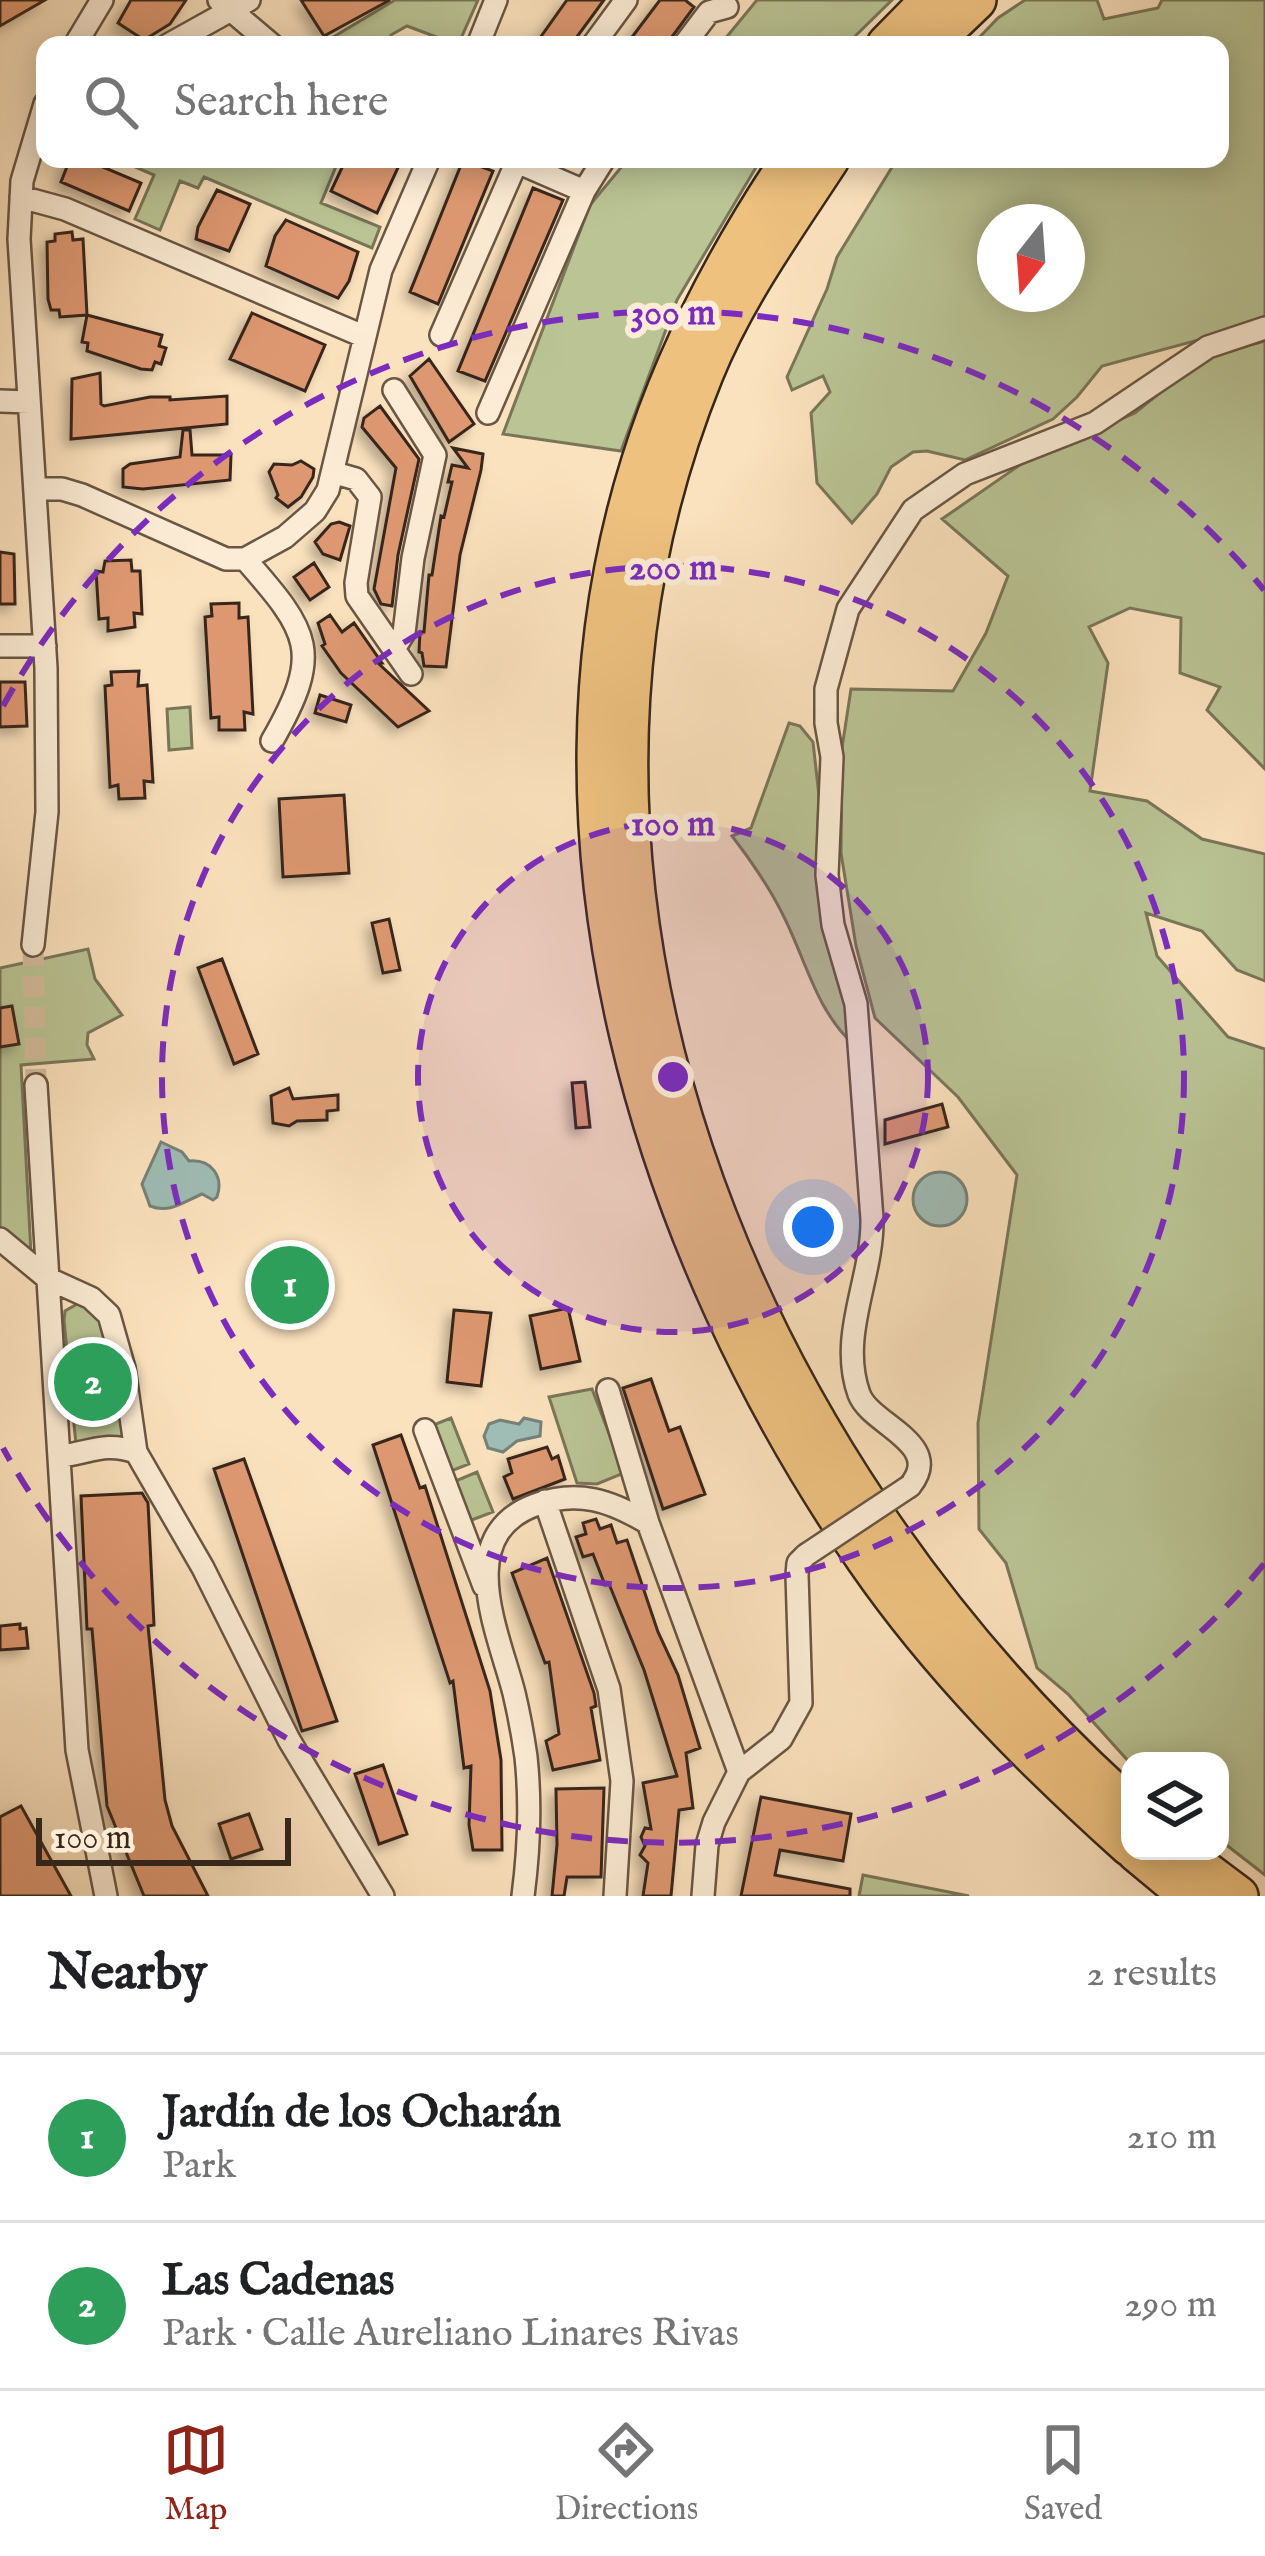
<!DOCTYPE html>
<meta charset="utf-8">
<style>
:root{--surface:#fff;--page:#f2f2f2;--text:#202124;--muted:#757577;--line:#e0e0e0;--accent:#8f2418}
body{margin:0;font-family:"IM FELL English",serif;background:var(--page);color:var(--text)}
.controls{position:absolute;right:36px;bottom:36px;display:grid;overflow:hidden;border-radius:24px;box-shadow:0 6px 30px #0003}
.controls button{width:108px;height:108px;display:grid;place-items:center;padding:0;border:0;border-bottom:3px solid var(--line);background:var(--surface);color:var(--text);font:60px sans-serif}
.compass{position:absolute;left:977px;top:204px;width:108px;height:108px;border-radius:50%;background:var(--surface);box-shadow:0 6px 30px #0003;rotate:197deg}
.scale{position:absolute;left:36px;bottom:30px;width:255px;box-sizing:border-box;padding-left:12px;border:6px solid #38271b;border-top:0;font-size:33px;line-height:42px;white-space:nowrap;color:#38271b;-webkit-text-stroke:9px #fcecd5;paint-order:stroke}
.you{position:absolute;left:813px;top:1227px;width:42px;height:42px;margin:-30px;border:9px solid #fff;border-radius:50%;background:#1a73e8;box-shadow:0 0 0 18px #1a73e833}
.badge{display:grid;place-items:center;width:78px;height:78px;border-radius:50%;background:var(--accent);color:#fff;font-size:39px;font-weight:700}
.pin{position:absolute;translate:-50% -50%;border:6px solid #fff;box-shadow:0 3px 12px #0006}
.list{margin:0;padding:0;list-style:none}
h2{display:flex;justify-content:space-between;align-items:center;height:156px;margin:0;padding:0 48px;font-size:51px}
h2 small{font-size:39px;font-weight:400;color:var(--muted)}
.list li{display:grid;grid-template-columns:78px 1fr auto;gap:36px;align-items:center;box-sizing:border-box;height:168px;padding:0 48px;border-top:3px solid var(--line)}
.list b{display:block;font-size:45px;white-space:nowrap}
.list p{margin:0;font-size:39px;white-space:nowrap;color:var(--muted)}
.list em{font-size:39px;font-style:normal;color:var(--muted)}
.icon{flex:none;width:66px;height:66px;fill:none;stroke:currentColor;stroke-width:2;stroke-linecap:round;stroke-linejoin:round}
.map{position:relative;flex:none;width:1265px;height:1896px;overflow:hidden}
.search{position:absolute;background:var(--surface);box-shadow:0 6px 30px #0003;left:36px;right:36px;top:36px;height:132px;display:flex;align-items:center;gap:30px;box-sizing:border-box;padding:0 42px;border-radius:24px;color:var(--muted);font-size:45px}
.sheet{height:492px;background:var(--surface)}
nav{display:flex;justify-content:space-around;align-items:center;box-sizing:border-box;height:168px;border-top:3px solid var(--line);background:var(--surface);font-size:33px;color:var(--muted)}
nav a{display:grid;justify-items:center;gap:6px}
nav .on{color:var(--accent)}
.map>svg:first-child{display:block}
</style>
<div class="map">
<svg width="1265" height="1896" viewBox="0 0 1265 1896">
<defs>
<filter id="shadow"><feDropShadow dx="-6" dy="6" stdDeviation="6" flood-color="#0004"/></filter>
</defs>
<rect width="100%" height="100%" fill="#fbe2be"/>
<filter id="stains"><feTurbulence type="fractalNoise" baseFrequency=".00167" numOctaves="4"/><feColorMatrix values="0 0 0 0 .2 0 0 0 0 .09 0 0 0 0 .02 0 0 0 .5 -.17"/></filter>
<radialGradient id="worn" r=".72"><stop offset=".6" stop-color="#630" stop-opacity="0"/><stop offset="1" stop-color="#630" stop-opacity=".3"/></radialGradient>
<path fill="#bac495" stroke="#797658" stroke-width="3" fill-rule="evenodd" d="M 395,0 L 478,0 L 458,45 L 407,26 L 391,35 L 387,45 L 320,45 Z
M 757,0 L 892,0 L 846,45 L 720,45 Z
M 1025,0 L 1097,0 L 1104,19 L 1158,8 L 1162,0 L 1265,0 L 1265,322 L 1102,366 L 1077,397 L 1053,419 L 965,460 L 927,451 L 913,452 L 891,467 L 877,494 L 852,523 L 817,483 L 811,413 L 830,392 L 823,376 L 792,390 L 787,377 L 827,289 L 837,257 L 897,159 L 1220,159 L 1220,45 L 972,45 L 998,18 ZM 995,222 L 1067,222 L 1067,294 L 995,294 Z
M 117,159 L 339,159 L 321,203 L 380,227 L 372,248 L 204,177 L 198,188 L 180,181 L 160,230 L 135,219 L 154,175 Z
M 628,159 L 761,159 L 677,300 L 621,451 L 503,434 L 590,205 Z
M 1265,341 L 1265,769 L 1207,710 L 1220,687 L 1180,673 L 1181,618 L 1130,608 L 1089,627 L 1108,663 L 1090,791 L 1147,801 L 1202,839 L 1265,854 L 1265,981 L 1237,970 L 1202,931 L 1146,913 L 1157,956 L 1228,1037 L 1265,1049 L 1265,1875 L 1220,1840 L 1220,1761 L 1130,1763 L 1068,1694 L 1037,1668 L 1006,1563 L 979,1529 L 978,1423 L 1017,1175 L 958,1097 L 875,1018 L 856,946 L 841,853 L 842,748 L 851,689 L 953,691 L 986,633 L 1008,576 L 942,519 L 1027,460 L 1135,413 L 1203,358 Z
M 190,707 L 192,748 L 169,750 L 167,709 Z
M 789,723 L 800,726 L 813,742 L 819,796 L 817,862 L 825,913 L 847,989 L 852,1043 C 816,1009 806,961 784,917 C 770,888 752,862 732,836 L 751,828 Z
M 88,949 L 95,979 L 122,1015 L 88,1033 L 87,1045 L 94,1059 L 21,1065 L 31,1254 L 0,1229 L 0,968 Z
M 79,1303 C 119,1320 118,1397 124,1438 L 94,1438 L 76,1445 L 64,1320 L 65,1311 Z
M 592,1389 L 624,1473 L 597,1484 L 577,1483 L 549,1397 Z
M 451,1418 L 469,1464 L 446,1473 L 428,1427 Z
M 477,1472 L 493,1512 L 469,1521 L 453,1482 Z
M 863,1875 L 969,1896 L 859,1896 Z"/>
<path fill="#9fbdb6" stroke="#768178" stroke-width="3" d="M 161,1142 L 182,1152 L 189,1161 C 211,1159 224,1176 217,1197 L 213,1200 L 202,1194 C 185,1201 170,1214 150,1206 L 142,1184 Z
M913 1199a27 27 0 1 1 54 0a27 27 0 1 1-54 0Z
M 524,1418 L 541,1422 L 540,1436 L 517,1441 L 503,1452 L 488,1448 L 484,1436 L 489,1424 L 500,1420 L 519,1424 Z"/>
<path fill="#dd9871" stroke="#38271b" stroke-width="3" filter="url(#shadow)" d="M 0,0 L 45,0 L 0,26 Z
M 131,0 L 186,0 L 170,24 L 144,40 L 118,23 Z
M 301,0 L 390,0 L 324,36 Z
M 567,0 L 604,0 L 571,45 L 535,45 Z
M 660,0 L 685,0 L 694,7 L 666,45 L 626,45 Z
M 70,159 L 84,159 L 141,183 L 129,211 L 61,182 Z
M 346,159 L 402,159 L 377,213 L 331,191 Z
M 463,160 L 493,171 L 438,304 L 410,292 Z
M 533,188 L 563,200 L 485,381 L 458,371 Z
M 217,190 L 250,204 L 229,251 L 196,239 L 198,227 Z
M 286,220 L 358,252 L 349,281 L 338,298 L 266,266 L 275,236 Z
M 72,232 L 73,240 L 83,239 L 87,315 L 60,317 L 59,310 L 51,310 L 48,299 L 47,242 L 55,241 L 55,234 Z
M 252,313 L 325,345 L 305,391 L 230,359 Z
M 87,315 L 162,335 L 159,346 L 166,348 L 161,364 L 155,362 L 152,370 L 141,369 L 87,351 L 88,343 L 82,342 Z
M 429,359 L 474,424 L 449,442 L 410,376 Z
M 100,373 L 101,404 L 104,406 L 150,397 L 170,397 L 170,400 L 227,396 L 227,424 L 71,439 L 72,379 Z
M 380,406 L 419,459 L 398,555 L 392,606 L 381,604 L 374,589 L 396,468 L 362,427 L 364,418 Z
M 183,430 L 190,430 L 192,455 L 231,455 L 230,480 L 143,489 L 123,487 L 123,469 L 130,464 L 180,457 Z
M 453,448 L 483,454 L 481,470 L 460,555 L 446,667 L 424,666 L 422,653 L 419,652 L 420,632 L 424,632 L 429,575 L 432,575 L 441,516 L 444,517 L 452,482 L 448,482 L 452,465 L 468,468 Z
M 301,461 L 314,469 L 313,477 L 301,497 L 288,507 L 276,498 L 278,495 L 269,472 L 274,464 L 292,465 Z
M 339,522 L 350,526 L 340,560 L 323,554 L 315,542 L 331,524 Z
M 0,552 L 14,554 L 15,604 L 0,604 Z
M 131,560 L 132,571 L 140,571 L 142,614 L 134,613 L 135,627 L 108,631 L 108,618 L 99,619 L 96,571 L 103,572 L 105,561 Z
M 314,563 L 329,587 L 310,600 L 294,577 Z
M 239,603 L 239,618 L 248,617 L 253,714 L 244,712 L 245,730 L 219,730 L 219,717 L 211,718 L 205,617 L 212,616 L 211,604 Z
M 330,615 L 342,632 L 354,623 L 382,663 L 378,663 L 429,711 L 398,727 L 341,673 L 322,646 L 325,644 L 318,623 Z
M 139,671 L 138,686 L 147,685 L 153,782 L 144,781 L 145,798 L 119,799 L 118,785 L 110,787 L 105,686 L 112,685 L 111,672 Z
M 0,682 L 25,682 L 27,726 L 0,727 Z
M 320,695 L 351,705 L 346,722 L 315,713 Z
M 344,795 L 349,873 L 283,877 L 279,799 Z
M 389,919 L 400,970 L 383,973 L 372,923 Z
M 222,959 L 258,1054 L 234,1064 L 198,968 Z
M 12,1006 L 19,1044 L 0,1047 L 0,1008 Z
M 585,1082 L 590,1127 L 576,1128 L 572,1083 Z
M 289,1088 L 293,1099 L 338,1095 L 338,1110 L 327,1111 L 327,1120 L 297,1121 L 289,1126 L 273,1123 L 271,1096 Z
M 942,1104 L 948,1127 L 885,1144 L 885,1120 Z
M 568,1308 L 580,1361 L 541,1369 L 530,1316 Z
M 454,1310 L 491,1313 L 481,1386 L 447,1382 Z
M 651,1379 L 669,1431 L 680,1427 L 705,1494 L 663,1509 L 623,1388 Z
M 401,1435 L 420,1488 L 425,1486 L 490,1691 L 501,1760 L 502,1850 L 473,1850 L 469,1825 L 471,1766 L 464,1768 L 453,1681 L 450,1683 L 373,1445 Z
M 547,1447 L 552,1459 L 558,1456 L 565,1479 L 513,1499 L 504,1477 L 512,1473 L 508,1459 Z
M 244,1459 L 337,1721 L 302,1731 L 214,1469 Z
M 142,1493 L 148,1503 L 154,1625 L 148,1626 L 165,1800 L 172,1826 L 208,1896 L 144,1896 L 107,1806 L 92,1629 L 87,1629 L 81,1496 Z
M 596,1519 L 600,1529 L 611,1525 L 617,1543 L 627,1540 L 658,1632 L 678,1675 L 700,1748 L 686,1753 L 693,1808 L 679,1810 L 671,1896 L 643,1896 L 648,1863 L 640,1855 L 645,1846 L 641,1837 L 645,1828 L 651,1829 L 643,1783 L 677,1776 L 644,1670 L 609,1584 L 605,1585 L 593,1554 L 583,1557 L 576,1537 L 586,1534 L 583,1523 Z
M 547,1558 L 594,1693 L 596,1706 L 591,1708 L 600,1760 L 553,1770 L 546,1741 L 559,1734 L 549,1662 L 545,1663 L 512,1573 Z
M 20,1624 L 20,1629 L 26,1628 L 28,1648 L 0,1650 L 0,1626 Z
M 383,1765 L 407,1834 L 379,1844 L 355,1774 Z
M 604,1788 L 601,1877 L 567,1877 L 564,1896 L 552,1896 L 557,1845 L 556,1789 Z
M 761,1797 L 851,1814 L 843,1861 L 780,1850 L 775,1875 L 850,1889 L 850,1896 L 741,1896 Z
M 21,1806 L 71,1896 L 0,1896 L 0,1817 Z
M 249,1814 L 262,1849 L 231,1859 L 219,1824 Z"/>
<g fill="none" stroke-linecap="round" stroke-linejoin="round">
<path stroke="#d4bd9d" stroke-width="21" stroke-dasharray="21 10" stroke-linecap="butt" d="M 33,945 L 36,1085"/>
<g stroke="#695644" stroke-width="26">
<path id="street" d="M 219,0 L 272,45
M 75,45 L 102,0
M 168,45 L 249,0
M 478,45 L 496,0
M 593,45 L 626,0
M 684,45 L 709,12 L 727,7
M 510,159 L 584,191
M 21,197 L 65,209 L 363,336
M 441,335 L 518,159
M 0,401 L 29,402
M 488,413 L 584,191 L 604,159
M 335,473 L 356,479 L 370,497 L 356,583 L 357,596 L 411,674
M 35,489 L 62,489 L 82,495 L 226,559 L 245,559 L 285,537 L 315,511 L 328,490 L 381,270 L 429,159
M 245,559 C 310,633 323,652 272,741
M 0,646 L 45,646
M 394,649 L 404,633 L 413,558 L 435,455 L 394,390
M 33,945 L 47,812 L 46,668 L 19,239 L 22,181 L 45,104
M 36,1085 L 77,1750 L 106,1896
M 0,1239 L 47,1278 L 91,1298 L 109,1315 L 124,1368 L 136,1452 L 203,1568 L 289,1740 L 383,1896
M 608,1390 L 648,1523
M 425,1430 L 484,1586
M 60,1456 C 91,1453 103,1441 136,1452
M 910,1486 C 945,1443 870,1425 859,1394 C 838,1335 873,1278 872,1219 L 856,1004 L 833,925 L 827,875 L 832,757 L 826,723 L 826,689 L 848,609 L 913,510 L 965,474 L 1095,423 L 1208,347 L 1265,328
M 545,1501 L 609,1689 L 622,1781 L 615,1896
M 739,1772 L 781,1739 L 801,1703 L 797,1575 L 798,1563 L 806,1555
M 523,1896 C 529,1850 531,1804 526,1757 C 523,1736 519,1714 514,1693 C 499,1634 452,1536 535,1505 C 578,1489 611,1501 648,1523 L 739,1772 L 714,1822 L 707,1845 L 703,1896"/>
</g>
<g stroke="#38271b" stroke-width="44">
<path id="highway" d="M 887,45 L 931,0
M 929,45 L 976,0
M 792,159 C 728,254 675,354 641,464 C 525,836 652,1249 867,1560 C 941,1667 1034,1760 1130,1846
M 829,159 C 784,228 734,297 703,374 C 496,883 741,1460 1130,1808
M 1136,1851 L 1190,1896
M 1178,1851 L 1238,1896"/>
</g>
<use href="#street" stroke="#fcecd5" stroke-width="21"/>
<use href="#highway" stroke="#eec17f" stroke-width="39"/>
<g stroke="#695644" stroke-width="26" stroke-linecap="butt">
<path id="street-bridge" d="M 806,1555 L 910,1486"/>
</g>
<use href="#street-bridge" stroke="#fcecd5" stroke-width="21"/>
</g>
<circle cx="673" cy="1077" r="255" fill="#7b2cbf" fill-opacity=".12"/>
<g fill="none" stroke="#7b2cbf" stroke-width="6" stroke-dasharray="21 15">
<circle cx="673" cy="1077" r="255"/>
<circle cx="673" cy="1077" r="511"/>
<path d="M1264 1564A766 766 0 0 1 3 1448M3 706A766 766 0 0 1 1264 590"/>
</g>
<circle cx="673" cy="1077" r="18" fill="#7b2cbf" stroke="#fcecd5" stroke-width="6"/>
<g font-size="36" text-anchor="middle" font-weight="bold" fill="#7b2cbf" stroke="#fcecd5" stroke-width="12" stroke-linejoin="round" paint-order="stroke">
<text x="673" y="324">300 m</text>
<text x="673" y="579">200 m</text>
<text x="673" y="835">100 m</text>
</g>
<rect width="100%" height="100%" filter="url(#stains)"/>
<rect width="100%" height="100%" fill="url(#worn)"/>
</svg>
<div class="controls">
<button><svg class="icon" aria-label="layers" viewBox="0 0 24 24"><path d="M12 4l9 5-9 5-9-5zM3 14l9 5 9-5"/></svg></button>
</div>
<svg class="compass" viewBox="-18 -18 36 36"><path d="M0-13l5 13h-10z" fill="#e53935"/><path d="M0 13l5-13h-10z" fill="#757577"/></svg>
<div class="scale">100 m</div>
<div class="you"></div>
<div class="pin badge" style="left:290px;top:1285px;background:#2e9e5b">1</div>
<div class="pin badge" style="left:93px;top:1382px;background:#2e9e5b">2</div>
<div class="search"><svg class="icon" aria-label="search" viewBox="0 0 24 24"><circle cx="10" cy="10" r="6"/><path d="M15 15l6 6"/></svg>Search here</div>
</div>
<section class="sheet">
<h2>Nearby<small>2 results</small></h2>
<ul class="list">
<li><span class="badge" style="background:#2e9e5b">1</span><div><b>Jardín de los Ocharán</b><p>Park</p></div><em>210 m</em></li>
<li><span class="badge" style="background:#2e9e5b">2</span><div><b>Las Cadenas</b><p>Park · Calle Aureliano Linares Rivas</p></div><em>290 m</em></li>
</ul>
</section>
<nav>
<a class="on"><svg class="icon" aria-label="map" viewBox="0 0 24 24"><path d="M3 6l6-2 6 2 6-2v14l-6 2-6-2-6 2zM9 4v14M15 6v14"/></svg>Map</a>
<a><svg class="icon" aria-label="directions" viewBox="0 0 24 24"><path d="M12 3l9 9-9 9-9-9zM9 14v-3h6M13 9l2 2-2 2"/></svg>Directions</a>
<a><svg class="icon" aria-label="saved" viewBox="0 0 24 24"><path d="M7 4h10v16l-5-4-5 4z"/></svg>Saved</a>
</nav>
